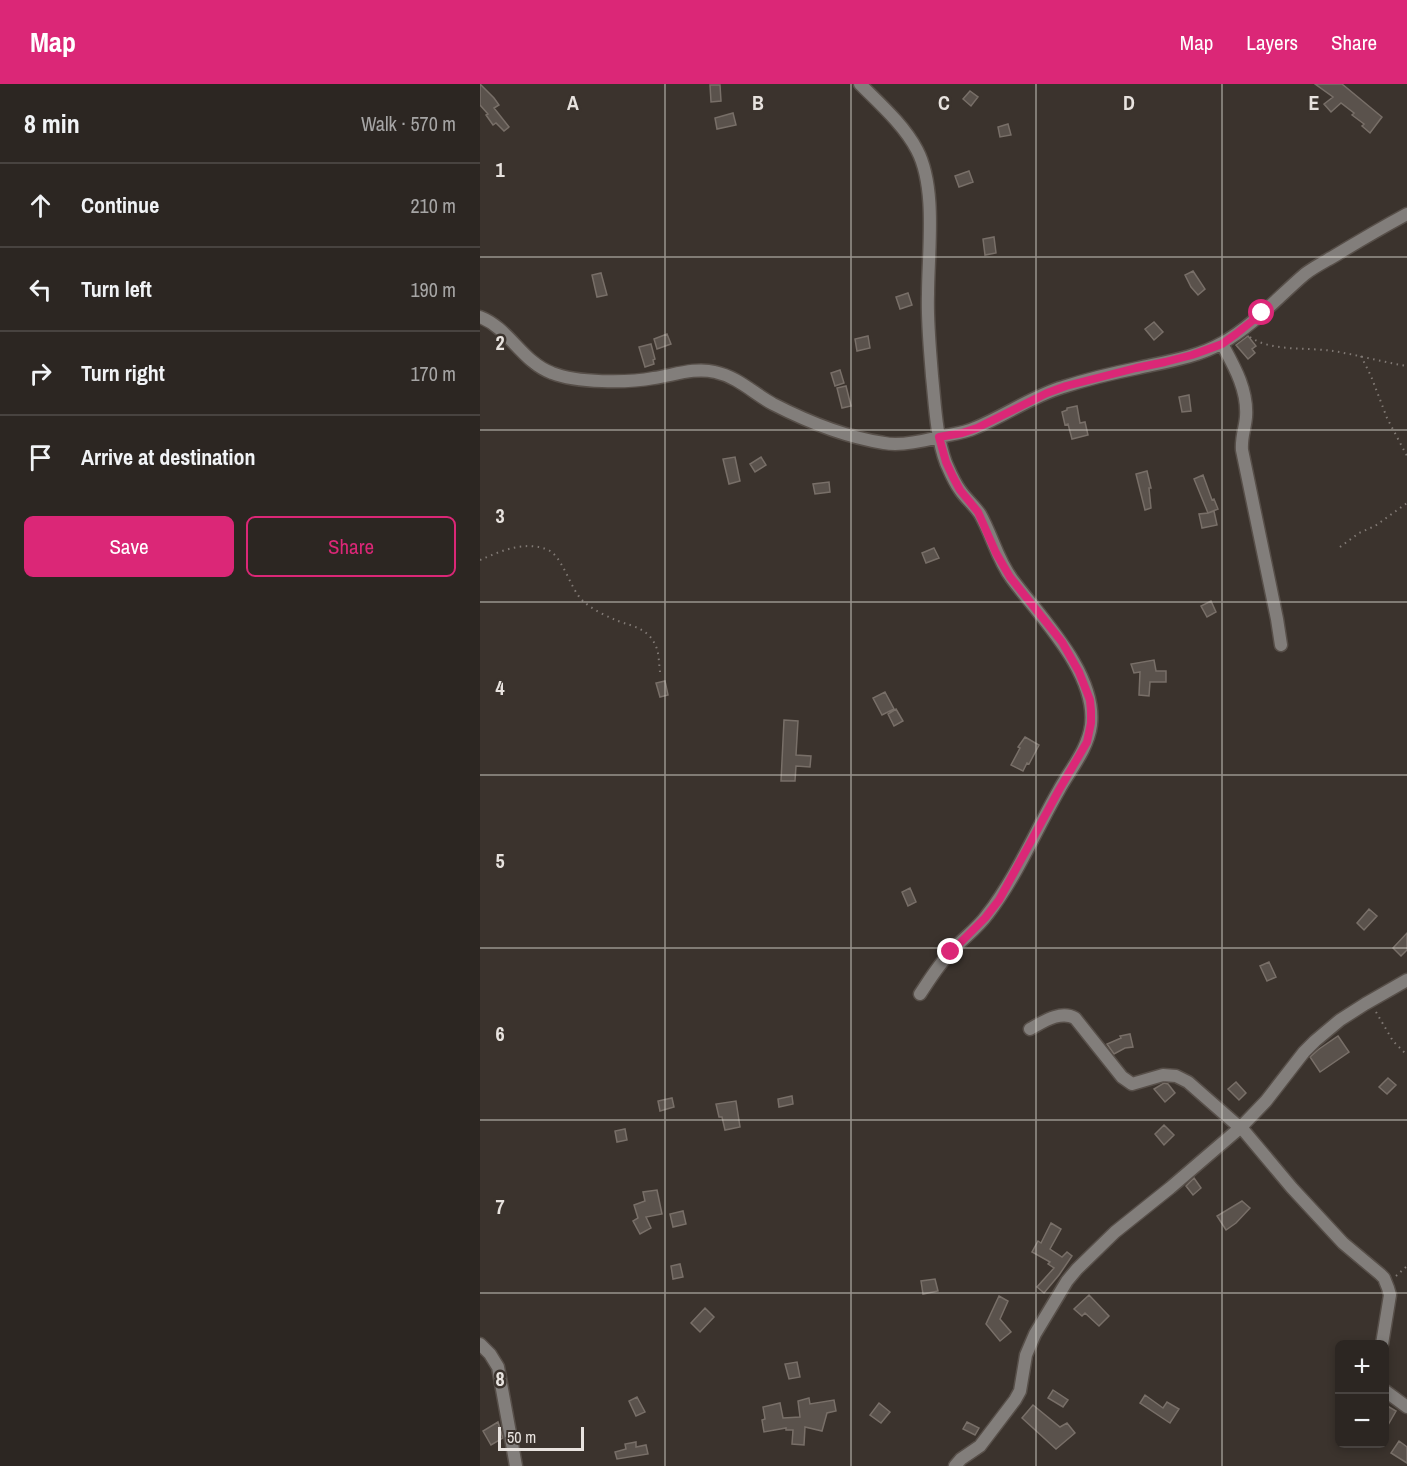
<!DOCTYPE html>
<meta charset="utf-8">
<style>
:root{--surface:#2c2622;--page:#342e2a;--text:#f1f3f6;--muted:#a6a5a5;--line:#484340;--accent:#db2777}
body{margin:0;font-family:"Archivo Narrow",sans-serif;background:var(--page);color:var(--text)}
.controls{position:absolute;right:18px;bottom:18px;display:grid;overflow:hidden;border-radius:9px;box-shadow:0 3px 9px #0003}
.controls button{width:54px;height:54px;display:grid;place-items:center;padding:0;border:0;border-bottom:2px solid var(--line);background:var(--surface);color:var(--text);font:30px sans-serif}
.scale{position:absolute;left:18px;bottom:15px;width:86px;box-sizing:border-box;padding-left:6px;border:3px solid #e8e3df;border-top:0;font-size:16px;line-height:21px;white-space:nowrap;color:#e8e3df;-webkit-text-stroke:4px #3b332d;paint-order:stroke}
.stop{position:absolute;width:18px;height:18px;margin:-14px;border:4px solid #db2777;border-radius:50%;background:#fff}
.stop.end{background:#db2777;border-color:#fff;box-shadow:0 2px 6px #0008}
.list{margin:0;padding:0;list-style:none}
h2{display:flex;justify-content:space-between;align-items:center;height:78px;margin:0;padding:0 24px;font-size:26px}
h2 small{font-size:20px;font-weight:400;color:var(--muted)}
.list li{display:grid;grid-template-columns:39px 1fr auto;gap:18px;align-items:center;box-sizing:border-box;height:84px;padding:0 24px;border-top:2px solid var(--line)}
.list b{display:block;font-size:22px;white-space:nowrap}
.list em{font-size:20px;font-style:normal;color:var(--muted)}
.actions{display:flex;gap:12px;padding:18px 24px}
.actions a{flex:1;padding:14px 0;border:2px solid var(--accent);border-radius:9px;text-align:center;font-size:21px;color:var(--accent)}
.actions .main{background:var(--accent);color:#fff}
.icon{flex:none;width:33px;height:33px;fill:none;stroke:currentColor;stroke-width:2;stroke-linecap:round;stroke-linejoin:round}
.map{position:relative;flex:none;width:927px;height:1382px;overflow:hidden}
header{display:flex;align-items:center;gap:36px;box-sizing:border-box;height:84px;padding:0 30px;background:var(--accent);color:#fff}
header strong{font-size:28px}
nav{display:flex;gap:33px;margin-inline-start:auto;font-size:21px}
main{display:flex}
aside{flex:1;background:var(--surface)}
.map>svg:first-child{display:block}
</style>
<header>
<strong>Map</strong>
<nav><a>Map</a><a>Layers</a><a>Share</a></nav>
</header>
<main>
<aside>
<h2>8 min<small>Walk · 570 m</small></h2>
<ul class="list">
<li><svg class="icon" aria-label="ahead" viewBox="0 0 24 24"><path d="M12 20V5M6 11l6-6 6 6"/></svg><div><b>Continue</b></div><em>210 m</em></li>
<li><svg class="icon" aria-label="left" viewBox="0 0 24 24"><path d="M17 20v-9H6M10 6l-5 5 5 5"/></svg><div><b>Turn left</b></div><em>190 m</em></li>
<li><svg class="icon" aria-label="right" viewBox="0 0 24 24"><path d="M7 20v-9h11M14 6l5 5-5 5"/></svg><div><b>Turn right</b></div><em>170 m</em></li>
<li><svg class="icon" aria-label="arrive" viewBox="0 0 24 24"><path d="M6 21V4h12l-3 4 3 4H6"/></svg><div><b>Arrive at destination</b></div></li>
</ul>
<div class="actions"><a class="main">Save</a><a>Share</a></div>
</aside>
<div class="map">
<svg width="927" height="1382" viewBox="0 0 927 1382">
<rect width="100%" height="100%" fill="#3b332d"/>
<path fill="#5a524c" stroke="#786f68" stroke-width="1.5" d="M 0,0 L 14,14 L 19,21 L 14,24 L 29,43 L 24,47 L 16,39 L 13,41 L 6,31 L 8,30 L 0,21 Z
M 835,0 L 862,0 L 902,33 L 890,49 L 882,42 L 884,40 L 872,31 L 874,29 L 861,19 L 851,28 L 844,20 L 853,13 Z
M 230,1 L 240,1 L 241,17 L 231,18 Z
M 490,7 L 498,13 L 491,22 L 483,15 Z
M 253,29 L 256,41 L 237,45 L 235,34 Z
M 528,40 L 531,51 L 520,53 L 518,43 Z
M 489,87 L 493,98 L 479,103 L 475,92 Z
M 514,153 L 516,169 L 505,171 L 503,155 Z
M 713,187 L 725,205 L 718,211 L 711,203 L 705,191 Z
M 121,189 L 127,211 L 117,213 L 112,191 Z
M 428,209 L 432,221 L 420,225 L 416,213 Z
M 674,238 L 683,248 L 674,256 L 665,245 Z
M 187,250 L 191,260 L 177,265 L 174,255 Z
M 388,252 L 390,264 L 377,267 L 375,255 Z
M 768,252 L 776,262 L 772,265 L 775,269 L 768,275 L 756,261 Z
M 171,260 L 175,275 L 173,276 L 174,280 L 165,283 L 159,263 Z
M 360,286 L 364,299 L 355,302 L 351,289 Z
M 366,302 L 371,322 L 362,324 L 357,304 Z
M 709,311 L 711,327 L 702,328 L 699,313 Z
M 597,322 L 600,339 L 605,338 L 608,351 L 592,355 L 588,340 L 585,341 L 582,328 L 587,326 L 587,324 Z
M 255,373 L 260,397 L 249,400 L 243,375 Z
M 281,373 L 286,381 L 275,388 L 270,380 Z
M 667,387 L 671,404 L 669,404 L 671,424 L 665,426 L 656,390 Z
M 723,391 L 732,416 L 734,415 L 738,425 L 728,429 L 734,427 L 737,441 L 722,444 L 719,430 L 728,429 L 714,395 Z
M 349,398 L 350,408 L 335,410 L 333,400 Z
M 454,464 L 459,474 L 446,479 L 442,469 Z
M 731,517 L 736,528 L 727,533 L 721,522 Z
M 674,576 L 676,587 L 686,587 L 686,598 L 670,598 L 669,612 L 659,611 L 660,588 L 654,589 L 651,580 Z
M 185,597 L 188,611 L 180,613 L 176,599 Z
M 405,608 L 414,625 L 402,631 L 393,614 Z
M 416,625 L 423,637 L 414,642 L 408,630 Z
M 304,636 L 318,637 L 316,671 L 331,672 L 330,683 L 316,682 L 315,697 L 301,697 Z
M 545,653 L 559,661 L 549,680 L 547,679 L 543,687 L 531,681 L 540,664 L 538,663 Z
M 430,804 L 436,818 L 428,822 L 422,808 Z
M 889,825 L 897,832 L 884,846 L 877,839 Z
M 927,849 L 927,866 L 921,872 L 913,864 Z
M 789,878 L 796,893 L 787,897 L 780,882 Z
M 650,950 L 653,963 L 645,964 L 634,970 L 627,960 L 641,954 L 640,952 Z
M 858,952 L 869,968 L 840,988 L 830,973 L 839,965 Z
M 908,994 L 916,1001 L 907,1010 L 899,1003 Z
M 756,998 L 766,1009 L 759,1016 L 748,1005 Z
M 684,999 L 688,1000 L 695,1009 L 685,1018 L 674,1005 Z
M 312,1012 L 313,1020 L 299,1023 L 298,1015 Z
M 192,1014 L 194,1023 L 180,1027 L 178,1017 Z
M 256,1017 L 260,1043 L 245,1046 L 242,1033 L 239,1033 L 236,1020 Z
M 684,1041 L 694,1051 L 684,1061 L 675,1050 Z
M 145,1045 L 147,1056 L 137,1058 L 135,1047 Z
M 714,1094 L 721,1104 L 713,1111 L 706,1102 Z
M 177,1106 L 182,1130 L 166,1133 L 171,1144 L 160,1150 L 153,1137 L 158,1134 L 154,1121 L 165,1117 L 163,1108 Z
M 762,1117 L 770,1124 L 756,1139 L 746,1146 L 737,1132 Z
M 203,1127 L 206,1140 L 193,1143 L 190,1130 Z
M 571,1139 L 581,1145 L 570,1165 L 582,1173 L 587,1168 L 592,1172 L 579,1191 L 564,1209 L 557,1203 L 574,1184 L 568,1180 L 570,1178 L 552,1168 L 558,1157 L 561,1159 Z
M 200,1180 L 203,1193 L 193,1195 L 191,1182 Z
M 455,1195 L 458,1207 L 443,1210 L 441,1197 Z
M 609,1211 L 629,1232 L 619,1242 L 605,1229 L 602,1232 L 594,1225 Z
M 519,1212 L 528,1217 L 520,1235 L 531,1248 L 520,1257 L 506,1240 Z
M 225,1224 L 234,1233 L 220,1248 L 211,1239 Z
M 317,1278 L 320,1293 L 309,1295 L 305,1280 Z
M 573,1306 L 588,1316 L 583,1323 L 568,1314 Z
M 665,1311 L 683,1324 L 687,1318 L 699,1325 L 690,1339 L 660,1319 Z
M 157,1313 L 165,1328 L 156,1332 L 149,1317 Z
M 329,1314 L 330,1320 L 354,1316 L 356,1327 L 347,1329 L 342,1347 L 325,1343 L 324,1361 L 312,1360 L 313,1346 L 306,1346 L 306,1344 L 284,1348 L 282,1336 L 285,1335 L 283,1323 L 300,1319 L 303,1334 L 320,1333 L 318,1317 Z
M 399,1319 L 410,1328 L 401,1339 L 390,1331 Z
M 904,1320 L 916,1327 L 904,1348 Z
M 553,1321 L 580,1343 L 587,1339 L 595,1349 L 576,1365 L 542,1334 Z
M 18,1338 L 23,1354 L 11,1361 L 3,1347 Z
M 487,1338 L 499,1344 L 495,1351 L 483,1345 Z
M 919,1357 L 927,1363 L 927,1379 L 911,1369 Z
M 156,1358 L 156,1363 L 166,1361 L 168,1370 L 137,1375 L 135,1368 L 146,1365 L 145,1360 Z"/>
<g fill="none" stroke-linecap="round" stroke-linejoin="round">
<g stroke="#574f49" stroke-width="15">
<path id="minor" d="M 380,0 C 400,20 424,41 437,66 C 457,104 448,168 448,210 C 447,237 450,265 452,292 C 455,320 456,352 466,379 C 470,388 474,398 480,406 C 486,415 494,421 500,430 C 512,451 517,475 532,495 C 561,534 617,589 611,641 C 608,665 590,686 579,706 C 556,746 536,794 507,831 C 497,845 482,855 471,868 C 459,880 450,895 440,910
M 0,233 C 29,244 42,278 72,289 C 97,299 147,299 174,294 C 194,291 215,283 235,288 C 258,293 273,309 293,320 C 328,338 365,353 404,359 C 420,362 439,358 455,354 C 469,350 482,350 495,344 C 525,332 552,312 583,303 C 608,295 633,289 658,284 C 685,278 718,273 742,259 C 773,242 798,213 825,190 C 834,183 846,177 856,171 C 879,157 903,143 927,130
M 742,260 C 754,282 768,306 766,333 C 765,345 761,353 762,366 L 797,535 L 801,561
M 550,945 C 563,938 580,926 595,934 L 642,993 L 652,1000 L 683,991 L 696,992 L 708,998 L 765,1048 L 812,1104 L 863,1159 L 900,1190 L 904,1194 L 908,1204 L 910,1211 L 902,1260
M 0,1260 L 10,1270 L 18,1283 L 36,1382
M 904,1306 L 927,1323
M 475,1382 L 481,1375 L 500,1362 L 535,1316 L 540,1307 L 546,1271 L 555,1250 L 587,1197 L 597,1185 L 635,1148 L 690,1104 L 761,1043 L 786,1017 L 824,968 L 835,957 L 860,936 L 885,920 L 927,896"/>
</g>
<path stroke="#807974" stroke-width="2" stroke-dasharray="1.5 4.5" stroke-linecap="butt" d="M 770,253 C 792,268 827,263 853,267 C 878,271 902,278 927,282
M 881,272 L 891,292 L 907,334 L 927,372
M 860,463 L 879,449 L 895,442 L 927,419
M 0,476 C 21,467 43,457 66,465 C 83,471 89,503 102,516 C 111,525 126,532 138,537 C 155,543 170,545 177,565 C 179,572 179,580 180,588
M 896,928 L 913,957 L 927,971
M 916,1192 L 927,1182"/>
<use href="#minor" stroke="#827e7b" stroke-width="12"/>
</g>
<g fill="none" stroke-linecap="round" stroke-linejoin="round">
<path stroke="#db2777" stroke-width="8" d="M 471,868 L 505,834 L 519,816 L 579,706 L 607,658 L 611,639 L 611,627 L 610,616 L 599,588 L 582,558 L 530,493 L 516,469 L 498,428 L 480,406 L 473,393 L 466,378 L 459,353 L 482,349 L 497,344 L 567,309 L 586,302 L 656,284 L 685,278 L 712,271 L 734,263 L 742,260 L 756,250 L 782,229"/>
</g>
<path fill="none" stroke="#e8e3df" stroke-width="1.5" stroke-opacity="0.55" d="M 185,0 L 185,1382M 371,0 L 371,1382M 556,0 L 556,1382M 742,0 L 742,1382M 0,173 L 927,173M 0,346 L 927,346M 0,518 L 927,518M 0,691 L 927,691M 0,864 L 927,864M 0,1036 L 927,1036M 0,1209 L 927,1209"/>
<g font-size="20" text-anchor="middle" font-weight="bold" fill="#e8e3df" stroke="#3b332d" stroke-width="5" stroke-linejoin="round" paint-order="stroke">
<text x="93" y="26">A</text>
<text x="278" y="26">B</text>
<text x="464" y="26">C</text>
<text x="649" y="26">D</text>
<text x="834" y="26">E</text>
<text x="20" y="93">1</text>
<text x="20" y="266">2</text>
<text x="20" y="439">3</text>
<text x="20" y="611">4</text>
<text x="20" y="784">5</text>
<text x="20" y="957">6</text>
<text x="20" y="1130">7</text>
<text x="20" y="1302">8</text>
</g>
</svg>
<div class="controls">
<button>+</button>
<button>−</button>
</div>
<div class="scale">50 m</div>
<div class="stop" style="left:782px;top:229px"></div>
<div class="stop end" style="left:471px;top:868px"></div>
</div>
</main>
